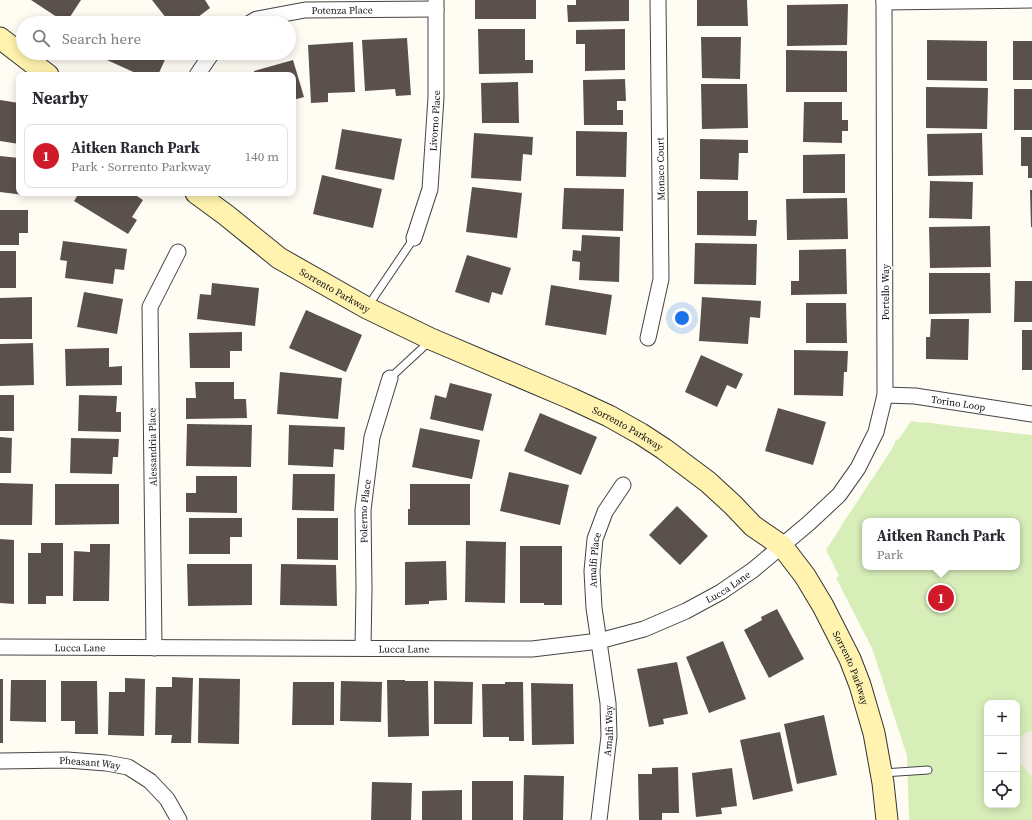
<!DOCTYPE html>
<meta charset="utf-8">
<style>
:root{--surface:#fff;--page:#f7f7f7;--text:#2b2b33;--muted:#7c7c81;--line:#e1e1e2;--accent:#cf1a2a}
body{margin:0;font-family:"Source Serif 4",serif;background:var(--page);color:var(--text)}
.controls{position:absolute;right:12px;bottom:12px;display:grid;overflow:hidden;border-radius:8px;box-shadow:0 2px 10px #0003}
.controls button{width:36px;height:36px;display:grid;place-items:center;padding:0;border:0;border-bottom:1px solid var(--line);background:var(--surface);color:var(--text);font:20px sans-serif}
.you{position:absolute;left:682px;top:318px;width:14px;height:14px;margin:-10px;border:3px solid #fff;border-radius:50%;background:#1a73e8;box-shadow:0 0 0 6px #1a73e833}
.badge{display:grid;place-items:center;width:26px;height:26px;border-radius:50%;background:var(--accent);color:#fff;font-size:13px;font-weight:700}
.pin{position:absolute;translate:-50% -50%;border:2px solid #fff;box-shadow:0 1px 4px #0006}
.popup{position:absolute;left:862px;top:518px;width:158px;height:52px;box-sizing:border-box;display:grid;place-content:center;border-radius:8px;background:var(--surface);filter:drop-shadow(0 1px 3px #0005);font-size:13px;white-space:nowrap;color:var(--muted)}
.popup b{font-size:15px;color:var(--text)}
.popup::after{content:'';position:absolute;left:50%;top:100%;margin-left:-8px;border:8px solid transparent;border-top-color:var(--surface)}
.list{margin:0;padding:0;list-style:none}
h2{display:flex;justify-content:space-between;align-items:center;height:52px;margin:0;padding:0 16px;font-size:17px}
h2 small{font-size:13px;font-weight:400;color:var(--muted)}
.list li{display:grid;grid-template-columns:26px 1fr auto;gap:12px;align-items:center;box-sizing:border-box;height:64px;margin:0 8px 8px;padding:0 8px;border:1px solid var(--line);border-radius:8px}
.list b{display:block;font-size:15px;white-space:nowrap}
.list p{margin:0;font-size:13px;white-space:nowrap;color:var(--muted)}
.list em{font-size:13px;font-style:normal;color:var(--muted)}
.icon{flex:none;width:22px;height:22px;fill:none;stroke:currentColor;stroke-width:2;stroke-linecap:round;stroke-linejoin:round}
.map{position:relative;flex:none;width:1032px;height:820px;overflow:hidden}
.search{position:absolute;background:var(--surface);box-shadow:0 2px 10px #0003;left:16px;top:16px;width:280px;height:44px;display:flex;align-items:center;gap:10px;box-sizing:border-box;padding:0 14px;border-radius:22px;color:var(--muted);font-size:15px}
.panel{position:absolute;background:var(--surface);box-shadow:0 2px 10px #0003;left:16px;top:72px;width:280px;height:124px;border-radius:8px}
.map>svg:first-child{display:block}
</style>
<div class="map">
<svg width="1032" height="820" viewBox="0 0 1032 820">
<rect width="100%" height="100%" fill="#fffcf4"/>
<path fill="#d7eeb9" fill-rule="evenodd" d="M 911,421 L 924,423 L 925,422 L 953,426 L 1032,435 L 1032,820 L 909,820 L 907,756 L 872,648 L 836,578 L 839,576 L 826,550 L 841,527 L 841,526 L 892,449 L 896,440 L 899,439 ZM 865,521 L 1017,521 L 1017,567 L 865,567 ZM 987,703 L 1017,703 L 1017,805 L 987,805 Z"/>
<path fill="#f2ede1" d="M 1032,731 L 1032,778 L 1028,772 L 1017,760 L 1017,741 L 1027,732 Z"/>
<path fill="#5b514c" d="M 31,0 L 81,0 L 66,23 Z
M 152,0 L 205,0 L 210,8 L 190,23 L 170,23 Z
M 475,0 L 536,0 L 536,19 L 475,19 Z
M 576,0 L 629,0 L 629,21 L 568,22 L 567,5 L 576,5 Z
M 697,0 L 747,0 L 748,26 L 697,26 Z
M 848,4 L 847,45 L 787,46 L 787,5 Z
M 121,17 L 134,23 L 118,23 Z
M 478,29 L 525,29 L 525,60 L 533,60 L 533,73 L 479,74 Z
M 625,29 L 625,70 L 585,71 L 585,44 L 576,44 L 576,30 Z
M 701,37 L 741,37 L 740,79 L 702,78 Z
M 407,38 L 411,95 L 396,96 L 395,89 L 365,91 L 362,40 Z
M 927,40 L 987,41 L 987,81 L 927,80 Z
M 1013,41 L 1032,41 L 1032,80 L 1013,80 Z
M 353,42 L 355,92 L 328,93 L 328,102 L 311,103 L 308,45 Z
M 786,50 L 847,51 L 847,92 L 786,92 Z
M 110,53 L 168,53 L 158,75 L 140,75 L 107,60 Z
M 293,60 L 304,97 L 293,100 L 293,75 L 255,75 L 254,71 Z
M 625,79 L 626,101 L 617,101 L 617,110 L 623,110 L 623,125 L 584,125 L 583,80 Z
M 518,82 L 519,123 L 482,123 L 481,83 Z
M 701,84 L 747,84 L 748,128 L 702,129 Z
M 926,87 L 988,88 L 987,129 L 926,128 Z
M 1014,89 L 1032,89 L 1032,130 L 1014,130 Z
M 0,100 L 19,103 L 19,144 L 0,141 Z
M 804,102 L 842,102 L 842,120 L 848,120 L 848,131 L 842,131 L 842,143 L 803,142 Z
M 342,129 L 402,139 L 394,180 L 335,169 Z
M 576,131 L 627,132 L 626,177 L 576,176 Z
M 474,133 L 533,137 L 532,155 L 523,154 L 521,181 L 471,178 Z
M 982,133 L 983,175 L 928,176 L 927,134 Z
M 1021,137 L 1032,137 L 1032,178 L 1028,178 L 1028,166 L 1021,166 Z
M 700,139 L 748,140 L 748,153 L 739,153 L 738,180 L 700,179 Z
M 845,154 L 845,193 L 803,193 L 803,155 Z
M 0,156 L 19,158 L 19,193 L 24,193 L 24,195 L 0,192 Z
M 322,175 L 382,189 L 373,228 L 313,214 Z
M 930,181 L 973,182 L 972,219 L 929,218 Z
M 472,187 L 522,193 L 517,238 L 466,232 Z
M 564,188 L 624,189 L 623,231 L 562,229 Z
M 1030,190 L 1032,190 L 1032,227 L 1031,227 Z
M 697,191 L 748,191 L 748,220 L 757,220 L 756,236 L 697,235 Z
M 79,193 L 132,193 L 143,200 L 132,217 L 137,220 L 128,234 L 74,201 Z
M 847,198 L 848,239 L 787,240 L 786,199 Z
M 0,210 L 28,210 L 28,233 L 19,233 L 19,245 L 0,245 Z
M 990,226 L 991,267 L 930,268 L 929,227 Z
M 582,235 L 620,237 L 619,282 L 579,280 L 580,262 L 572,261 L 573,250 L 581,251 Z
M 63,241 L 127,249 L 124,270 L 115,269 L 113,284 L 65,278 L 67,261 L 60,260 Z
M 695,243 L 757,244 L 756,285 L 694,284 Z
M 846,249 L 847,294 L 791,295 L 791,281 L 799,281 L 799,250 Z
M 0,251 L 16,251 L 16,288 L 0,288 Z
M 467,255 L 511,268 L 502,295 L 492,292 L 489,303 L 455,292 Z
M 929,273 L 990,273 L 991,313 L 929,314 Z
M 1015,281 L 1032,281 L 1032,322 L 1014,322 Z
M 212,283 L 259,288 L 255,326 L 197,319 L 200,294 L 211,295 Z
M 551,285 L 612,295 L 606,335 L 545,325 Z
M 84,292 L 123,299 L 117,334 L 77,327 Z
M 32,297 L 32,339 L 0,339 L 0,298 Z
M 702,297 L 761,301 L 760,318 L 750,317 L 748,344 L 699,341 Z
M 806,303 L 846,303 L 847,343 L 806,343 Z
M 306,310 L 362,335 L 346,372 L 289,348 Z
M 931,319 L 969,319 L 968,360 L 926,359 L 926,337 L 930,337 Z
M 1022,330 L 1032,330 L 1032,370 L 1022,370 Z
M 242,332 L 242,351 L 230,351 L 230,368 L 190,368 L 189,333 Z
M 33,343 L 34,385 L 0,386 L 0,344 Z
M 109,348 L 109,367 L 122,366 L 122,385 L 66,386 L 65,349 Z
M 794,350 L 848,351 L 847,372 L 844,372 L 843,396 L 794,395 Z
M 701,355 L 743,374 L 736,389 L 727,385 L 717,407 L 685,392 Z
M 280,372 L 342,378 L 338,419 L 277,414 Z
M 195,382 L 234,382 L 234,399 L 246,399 L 247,418 L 186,419 L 186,398 L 196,398 Z
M 450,383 L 492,394 L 483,431 L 430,419 L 435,395 L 446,398 Z
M 0,395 L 14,395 L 14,431 L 0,431 Z
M 79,395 L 117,396 L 116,412 L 121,412 L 121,432 L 78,431 Z
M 778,408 L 826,422 L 813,465 L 765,451 Z
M 540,413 L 597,437 L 581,475 L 524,451 Z
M 187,424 L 252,425 L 251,467 L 186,466 Z
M 289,425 L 345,427 L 344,450 L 334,449 L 333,467 L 288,465 Z
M 420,428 L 480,440 L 472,479 L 412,467 Z
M 0,437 L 12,438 L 11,473 L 0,473 Z
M 71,438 L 119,439 L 118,457 L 113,457 L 112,474 L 70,473 Z
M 509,472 L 569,485 L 560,525 L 500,511 Z
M 293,474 L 335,474 L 334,511 L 292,510 Z
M 196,476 L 237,476 L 237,513 L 186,512 L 186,493 L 196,493 Z
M 0,483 L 33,484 L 32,525 L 0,525 Z
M 55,484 L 119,484 L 119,524 L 55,525 Z
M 410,484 L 470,484 L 470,525 L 408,525 L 408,509 L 410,509 Z
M 677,506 L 708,536 L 680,565 L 649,535 Z
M 189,518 L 242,518 L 242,537 L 230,537 L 230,554 L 189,554 Z
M 297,518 L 338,518 L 338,560 L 297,559 Z
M 0,539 L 14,540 L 14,604 L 0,603 Z
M 466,541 L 506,542 L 505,603 L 465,602 Z
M 41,543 L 63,543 L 63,596 L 46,596 L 46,604 L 28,604 L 28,553 L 41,553 Z
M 90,544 L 110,544 L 109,601 L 73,601 L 74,551 L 90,552 Z
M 520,546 L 562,546 L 562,605 L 544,605 L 544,603 L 520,603 Z
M 446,561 L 447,600 L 429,601 L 429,604 L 405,605 L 405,562 Z
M 187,564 L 252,564 L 252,605 L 188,606 Z
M 281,564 L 336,565 L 337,606 L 280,605 Z
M 777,609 L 804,659 L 769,678 L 744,630 L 762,620 L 761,617 Z
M 723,641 L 746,699 L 709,713 L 686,657 Z
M 677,662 L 688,714 L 663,719 L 664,724 L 649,727 L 637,669 Z
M 172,677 L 193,678 L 191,743 L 171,743 L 172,735 L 155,735 L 156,687 L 172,687 Z
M 125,678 L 145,679 L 144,736 L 108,735 L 109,692 L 125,692 Z
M 199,678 L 240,679 L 239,744 L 198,743 Z
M 0,679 L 3,679 L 3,743 L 0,743 Z
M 11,680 L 46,680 L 46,722 L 10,721 Z
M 387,680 L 405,680 L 405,681 L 428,681 L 429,736 L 388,737 Z
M 61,681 L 97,681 L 98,734 L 75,734 L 75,721 L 61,721 Z
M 341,681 L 382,682 L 381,722 L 340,721 Z
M 434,681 L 473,682 L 472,724 L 434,724 Z
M 293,682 L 334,682 L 334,725 L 292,725 Z
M 505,682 L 523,682 L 524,741 L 509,741 L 509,737 L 483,737 L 482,684 L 505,684 Z
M 531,683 L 573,684 L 574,744 L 532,745 Z
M 824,715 L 837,775 L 797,784 L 784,724 Z
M 780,732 L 793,791 L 753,800 L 740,740 Z
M 678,767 L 679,813 L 662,813 L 662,820 L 639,820 L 638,774 L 652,774 L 652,768 Z
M 732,768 L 737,806 L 721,808 L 722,814 L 696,817 L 692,773 Z
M 524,775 L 564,776 L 563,820 L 523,820 Z
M 472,781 L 513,781 L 513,820 L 472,820 Z
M 372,782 L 412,783 L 411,820 L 371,820 Z
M 462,790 L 462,820 L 422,820 L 422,791 Z"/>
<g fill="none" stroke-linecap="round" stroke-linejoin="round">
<g stroke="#444" stroke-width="9">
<path id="lane" d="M 368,306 L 414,238
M 390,378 L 430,341
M 883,773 L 928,770"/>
</g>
<g stroke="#444" stroke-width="17">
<g id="street">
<path d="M 884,2 L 1032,0"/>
<path id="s1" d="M 250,23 L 257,19 L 305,10 L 436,9"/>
<path d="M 197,75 L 212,53"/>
<path id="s2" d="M 414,238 L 430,189 L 436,97 L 436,0"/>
<path d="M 648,338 L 661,279 L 658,0"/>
<path id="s3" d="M 885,395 L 915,396 L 1032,414"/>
<path id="s4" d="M 0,647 L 532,649 L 599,641 L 644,629 L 686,611 L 721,592 L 753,570 L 809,523 L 839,495 L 858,468 L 876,432 L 885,395 L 884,0"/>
<path d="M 154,648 L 150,307 L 178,252"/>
<path id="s5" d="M 363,648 L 364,588 L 363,510 L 372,437 L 390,378"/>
<path id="s6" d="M 0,761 L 67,760 L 106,763 L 128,767 L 150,781 L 167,799 L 179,820"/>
<path id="s7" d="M 599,820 L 609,736 L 608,703 L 594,608 L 592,571 L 595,539 L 605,512 L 623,485"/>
</g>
</g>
<g stroke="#333" stroke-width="23">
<g id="secondary">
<path d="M 0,38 L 48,75"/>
<path id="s8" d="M 196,193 L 226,215 L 279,258 L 367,308 L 431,339 L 570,398 L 609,416 L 641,434 L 664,449 L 708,482 L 733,505 L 753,526 L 782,546 L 805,576 L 823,606 L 850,659 L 860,685 L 874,733 L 883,783 L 887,820"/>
</g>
</g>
<use href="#lane" stroke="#fff" stroke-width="7"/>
<use href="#street" stroke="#fff" stroke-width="15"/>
<use href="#secondary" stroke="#fff3af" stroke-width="21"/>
</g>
<g text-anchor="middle" stroke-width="4" stroke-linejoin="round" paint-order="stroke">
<g font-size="10" fill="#111" stroke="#fff">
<text dy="4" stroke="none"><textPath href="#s1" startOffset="94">Potenza Place</textPath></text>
<text dy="4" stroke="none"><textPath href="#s2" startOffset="120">Livorno Place</textPath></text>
<text transform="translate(660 169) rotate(-91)" y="4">Monaco Court</text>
<text dy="4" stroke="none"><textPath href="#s8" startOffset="170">Sorrento Parkway</textPath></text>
<text transform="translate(885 292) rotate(-90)" y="4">Portello Way</text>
<text dy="4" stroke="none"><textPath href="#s3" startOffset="74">Torino Loop</textPath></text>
<text dy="4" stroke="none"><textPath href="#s8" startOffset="494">Sorrento Parkway</textPath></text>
<text transform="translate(152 447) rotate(-91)" y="4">Alessandria Place</text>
<text dy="4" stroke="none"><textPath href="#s5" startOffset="137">Polermo Place</textPath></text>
<text dy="4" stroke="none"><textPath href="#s7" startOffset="262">Amalfi Place</textPath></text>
<text dy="4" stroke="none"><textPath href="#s4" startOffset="740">Lucca Lane</textPath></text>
<text dy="4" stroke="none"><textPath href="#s4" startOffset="80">Lucca Lane</textPath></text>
<text dy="4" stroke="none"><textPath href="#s4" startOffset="404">Lucca Lane</textPath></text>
<text dy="4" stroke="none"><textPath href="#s8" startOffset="830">Sorrento Parkway</textPath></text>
<text dy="4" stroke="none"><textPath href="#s7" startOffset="90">Amalfi Way</textPath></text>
<text dy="4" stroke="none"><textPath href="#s6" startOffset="90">Pheasant Way</textPath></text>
</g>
</g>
</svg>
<div class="controls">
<button>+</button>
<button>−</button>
<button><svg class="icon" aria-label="locate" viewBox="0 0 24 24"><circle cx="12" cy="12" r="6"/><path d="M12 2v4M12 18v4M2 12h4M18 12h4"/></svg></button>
</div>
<div class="you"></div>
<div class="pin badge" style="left:941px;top:598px">1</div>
<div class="popup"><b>Aitken Ranch Park</b>Park</div>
<div class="search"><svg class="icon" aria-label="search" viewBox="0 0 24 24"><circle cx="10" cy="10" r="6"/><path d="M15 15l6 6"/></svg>Search here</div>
<section class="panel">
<h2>Nearby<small></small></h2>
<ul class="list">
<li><span class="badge">1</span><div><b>Aitken Ranch Park</b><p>Park · Sorrento Parkway</p></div><em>140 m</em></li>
</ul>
</section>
</div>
